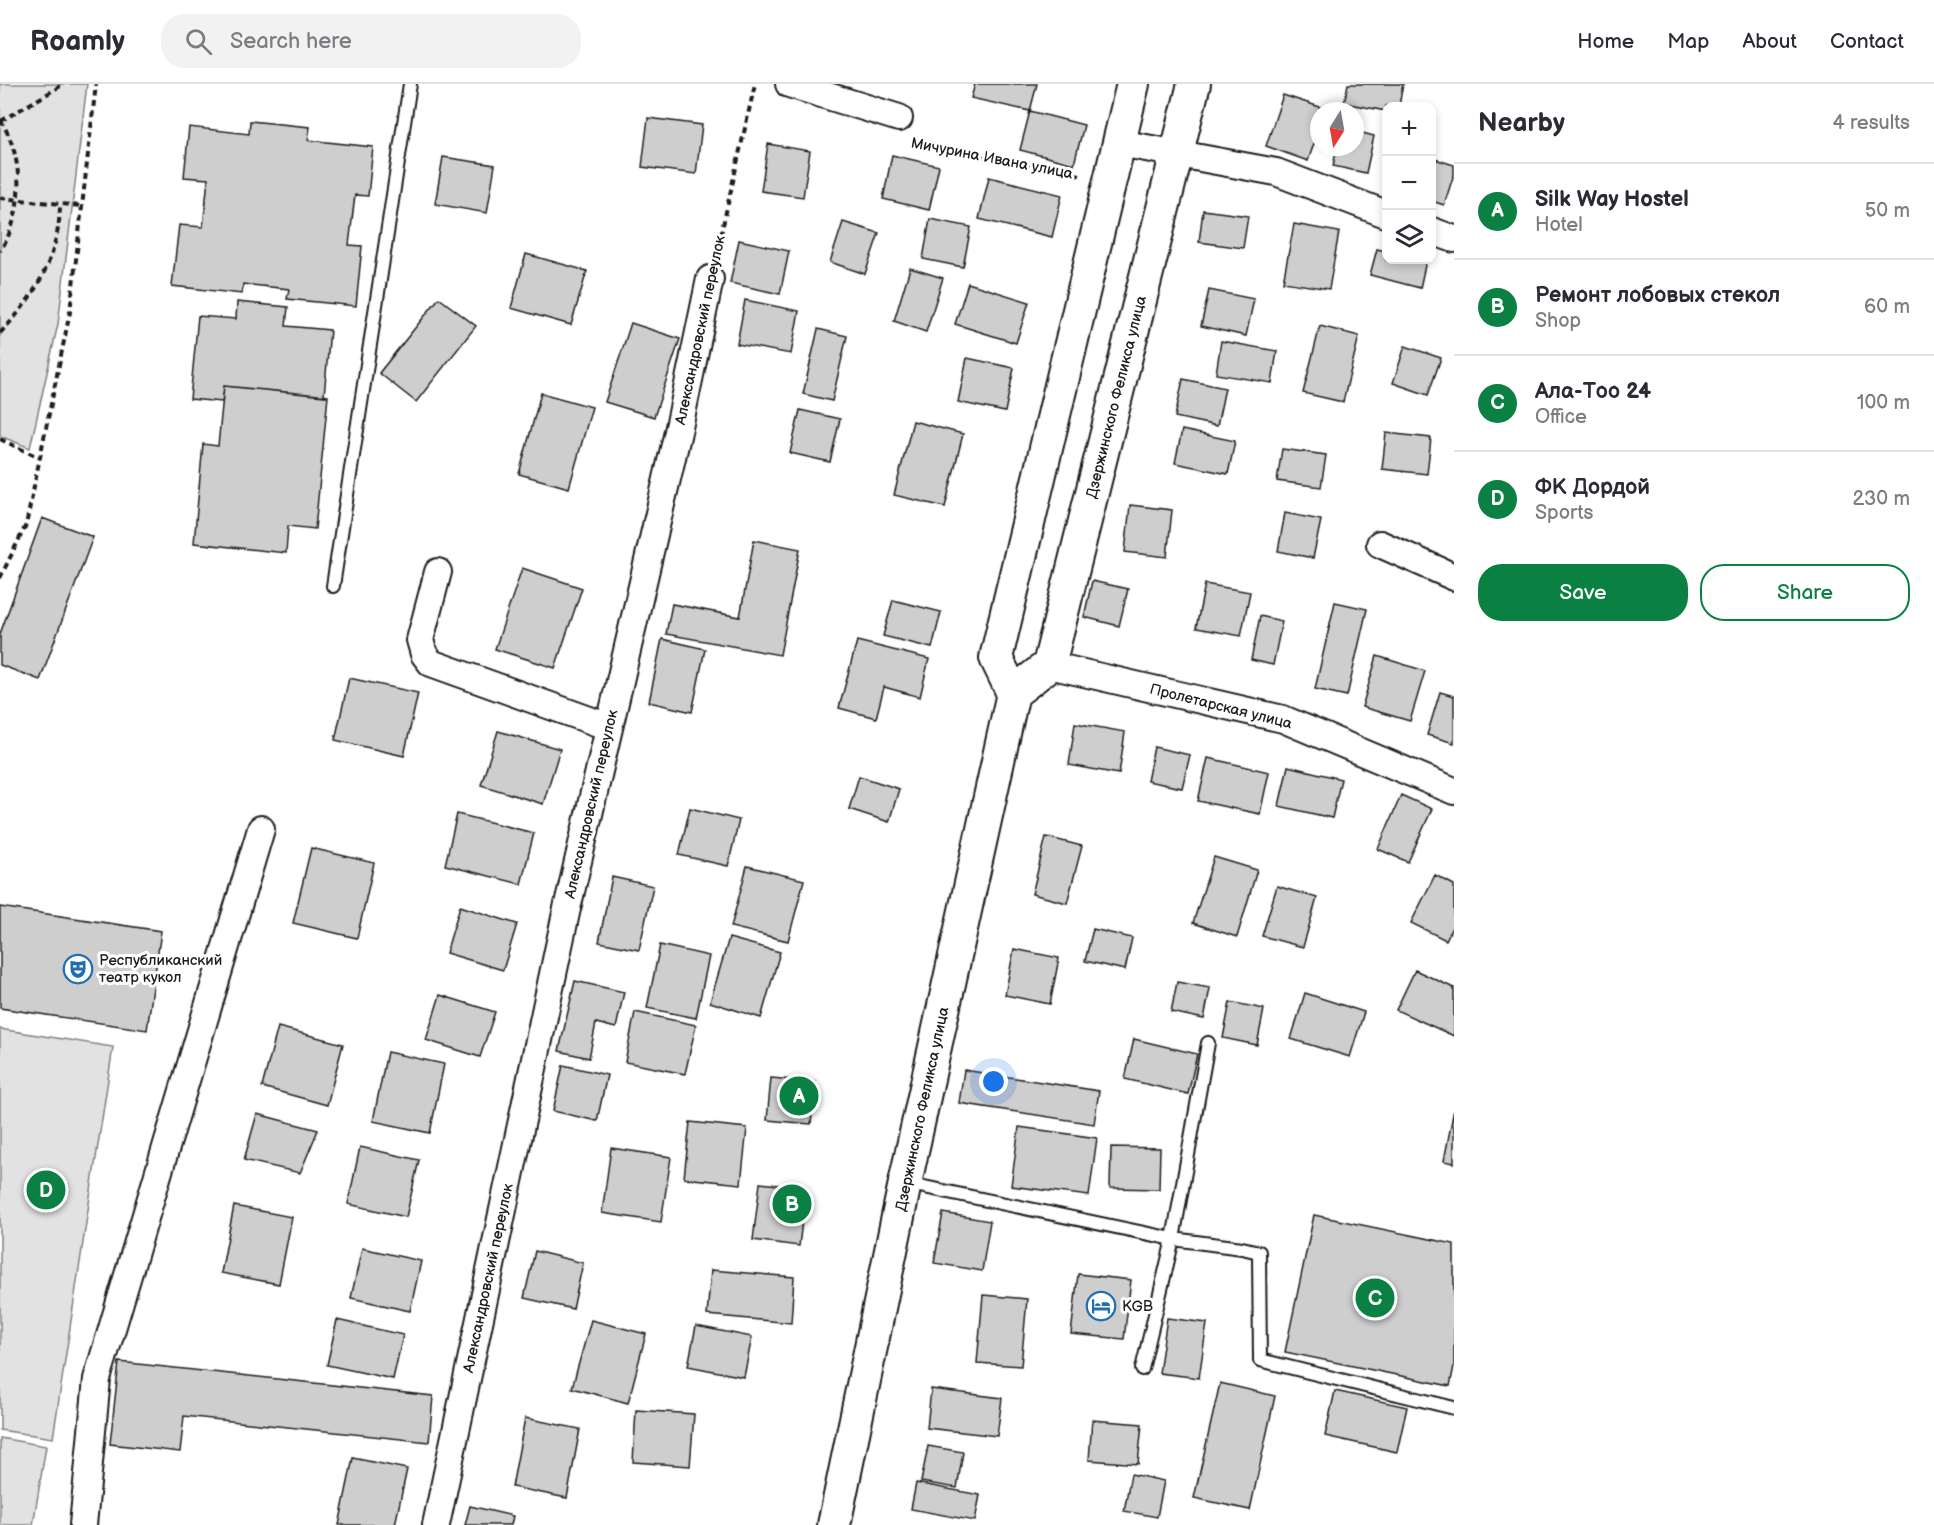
<!DOCTYPE html>
<meta charset="utf-8">
<style>
:root{--surface:#fff;--page:#f2f2f3;--text:#2b2b33;--muted:#7c7c81;--line:#e1e1e2;--accent:#0b8043}
body{margin:0;font-family:"Balsamiq Sans",sans-serif;background:var(--page);color:var(--text)}
.controls{position:absolute;right:18px;top:18px;display:grid;overflow:hidden;border-radius:12px;box-shadow:0 3px 9px #0003}
.controls button{width:54px;height:54px;display:grid;place-items:center;padding:0;border:0;border-bottom:2px solid var(--line);background:var(--surface);color:var(--text);font:30px sans-serif}
.compass{position:absolute;left:1310px;top:18px;width:54px;height:54px;border-radius:50%;background:var(--surface);box-shadow:0 3px 9px #0003;rotate:191deg}
.you{position:absolute;left:994px;top:998px;width:21px;height:21px;margin:-15px;border:4px solid #fff;border-radius:50%;background:#1a73e8;box-shadow:0 0 0 9px #1a73e833}
.badge{display:grid;place-items:center;width:39px;height:39px;border-radius:50%;background:var(--accent);color:#fff;font-size:20px;font-weight:700}
.pin{position:absolute;translate:-50% -50%;border:3px solid #fff;box-shadow:0 2px 6px #0006}
.list{margin:0;padding:0;list-style:none}
h2{display:flex;justify-content:space-between;align-items:center;height:78px;margin:0;padding:0 24px;font-size:26px}
h2 small{font-size:20px;font-weight:400;color:var(--muted)}
.list li{display:grid;grid-template-columns:39px 1fr auto;gap:18px;align-items:center;box-sizing:border-box;height:96px;padding:0 24px;border-top:2px solid var(--line)}
.list b{display:block;font-size:22px;white-space:nowrap}
.list p{margin:0;font-size:20px;white-space:nowrap;color:var(--muted)}
.list em{font-size:20px;font-style:normal;color:var(--muted)}
.actions{display:flex;gap:12px;padding:18px 24px}
.actions a{flex:1;padding:14px 0;border:2px solid var(--accent);border-radius:24px;text-align:center;font-size:21px;color:var(--accent)}
.actions .main{background:var(--accent);color:#fff}
.icon{flex:none;width:33px;height:33px;fill:none;stroke:currentColor;stroke-width:2;stroke-linecap:round;stroke-linejoin:round}
.map{position:relative;flex:none;width:1454px;height:1441px;overflow:hidden}
header{display:flex;align-items:center;gap:36px;box-sizing:border-box;height:84px;padding:0 30px;background:var(--surface);border-bottom:2px solid var(--line)}
header strong{font-size:28px}
nav{display:flex;gap:33px;margin-inline-start:auto;font-size:21px}
.search{width:420px;height:54px;background:var(--page);display:flex;align-items:center;gap:15px;box-sizing:border-box;padding:0 21px;border-radius:24px;color:var(--muted);font-size:22px}
main{display:flex}
aside{flex:1;background:var(--surface)}
.map>svg:first-child{display:block}
</style>
<header>
<strong>Roamly</strong>
<div class="search"><svg class="icon" aria-label="search" viewBox="0 0 24 24"><circle cx="10" cy="10" r="6"/><path d="M15 15l6 6"/></svg>Search here</div>
<nav><a>Home</a><a>Map</a><a>About</a><a>Contact</a></nav>
</header>
<main>
<div class="map">
<svg width="1454" height="1441" viewBox="0 0 1454 1441">
<rect width="100%" height="100%" fill="#fff"/>
<filter id="ink" filterUnits="userSpaceOnUse"><feTurbulence type="fractalNoise" baseFrequency=".0167" numOctaves="2"/><feDisplacementMap in="SourceGraphic" scale="12" xChannelSelector="R" yChannelSelector="G"/><feConvolveMatrix kernelMatrix="1 2 1 2 8 2 1 2 1" color-interpolation-filters="sRGB"/></filter>
<g filter="url(#ink)">
<path fill="#e2e2e2" stroke="#7f7f7f" stroke-width="1.5" d="M 0,0 L 87,0 L 58,240 L 30,364 L 0,352 Z
M 0,945 L 113,963 L 53,1354 L 0,1346 Z
M 0,1354 L 46,1362 L 33,1441 L 0,1441 Z"/>
<path fill="#cecece" stroke="#1c1c1c" stroke-width="1.5" d="M 975,0 L 1037,0 L 1030,27 L 971,14 Z
M 1348,0 L 1403,0 L 1399,22 L 1386,22 L 1386,27 L 1344,19 Z
M 1283,11 L 1326,25 L 1325,27 L 1319,27 L 1319,45 L 1308,77 L 1266,62 Z
M 1030,27 L 1084,41 L 1074,80 L 1020,66 Z
M 648,34 L 702,41 L 696,90 L 642,83 Z
M 250,37 L 310,43 L 308,56 L 373,63 L 368,112 L 355,111 L 349,161 L 362,162 L 356,222 L 287,215 L 289,205 L 243,200 L 242,210 L 172,202 L 179,141 L 203,143 L 208,95 L 184,93 L 189,43 L 249,50 Z
M 1355,47 L 1374,52 L 1366,89 L 1333,82 L 1337,63 L 1355,63 Z
M 768,60 L 810,67 L 803,113 L 761,107 Z
M 892,71 L 939,82 L 929,126 L 883,115 Z
M 443,73 L 495,81 L 487,129 L 435,120 Z
M 1432,74 L 1454,81 L 1454,90 L 1444,121 L 1432,117 Z
M 989,93 L 1062,111 L 1052,153 L 979,135 Z
M 1203,126 L 1248,132 L 1243,164 L 1199,158 Z
M 930,135 L 971,143 L 963,183 L 923,175 Z
M 843,138 L 879,149 L 865,190 L 830,178 Z
M 1294,140 L 1339,148 L 1329,205 L 1283,198 Z
M 739,156 L 789,167 L 780,210 L 730,199 Z
M 1377,165 L 1386,167 L 1386,176 L 1419,176 L 1426,177 L 1420,204 L 1370,191 Z
M 526,170 L 587,187 L 571,241 L 511,224 Z
M 910,184 L 943,194 L 926,248 L 894,237 Z
M 968,199 L 1029,218 L 1016,259 L 955,240 Z
M 1209,206 L 1254,215 L 1246,252 L 1201,242 Z
M 439,214 L 476,242 L 416,318 L 379,289 Z
M 745,216 L 799,227 L 791,270 L 737,260 Z
M 237,218 L 288,223 L 286,242 L 330,246 L 324,312 L 224,302 L 222,318 L 190,315 L 198,232 L 236,235 Z
M 631,239 L 680,255 L 654,333 L 605,318 Z
M 1320,242 L 1359,252 L 1343,318 L 1303,309 Z
M 818,245 L 847,252 L 832,317 L 803,310 Z
M 1221,257 L 1277,267 L 1272,299 L 1216,290 Z
M 1405,262 L 1441,274 L 1428,311 L 1393,299 Z
M 967,274 L 1014,284 L 1005,328 L 958,318 Z
M 1183,295 L 1225,304 L 1217,342 L 1175,333 Z
M 224,302 L 328,312 L 315,445 L 288,442 L 286,469 L 194,459 L 203,360 L 218,362 Z
M 541,309 L 592,323 L 569,404 L 519,390 Z
M 800,326 L 840,335 L 830,378 L 790,369 Z
M 913,337 L 963,350 L 945,423 L 894,411 Z
M 1182,346 L 1235,357 L 1228,390 L 1175,379 Z
M 1386,349 L 1431,354 L 1427,390 L 1382,385 Z
M 1282,365 L 1326,371 L 1321,403 L 1277,397 Z
M 1130,421 L 1172,426 L 1167,473 L 1125,468 Z
M 1285,429 L 1321,436 L 1313,474 L 1278,467 Z
M 42,434 L 93,453 L 40,596 L 0,581 L 0,550 Z
M 754,456 L 800,465 L 780,571 L 666,550 L 672,520 L 740,533 Z
M 522,484 L 582,504 L 555,584 L 495,565 Z
M 1092,497 L 1128,505 L 1119,542 L 1084,533 Z
M 1205,500 L 1250,508 L 1241,552 L 1196,544 Z
M 893,516 L 941,528 L 932,564 L 883,552 Z
M 1335,518 L 1367,525 L 1347,612 L 1315,605 Z
M 1260,532 L 1282,537 L 1273,581 L 1251,576 Z
M 662,555 L 705,565 L 692,628 L 649,618 Z
M 857,557 L 929,575 L 920,613 L 884,603 L 876,634 L 839,624 Z
M 1377,572 L 1425,587 L 1410,637 L 1362,623 Z
M 349,594 L 418,609 L 404,672 L 335,656 Z
M 1440,608 L 1454,612 L 1454,659 L 1427,651 Z
M 1075,639 L 1125,648 L 1119,690 L 1069,681 Z
M 498,647 L 560,665 L 543,720 L 481,701 Z
M 1154,663 L 1190,671 L 1182,704 L 1147,697 Z
M 1208,674 L 1269,688 L 1260,730 L 1198,717 Z
M 1288,682 L 1341,695 L 1332,734 L 1279,722 Z
M 859,692 L 899,705 L 889,738 L 849,725 Z
M 1401,711 L 1432,725 L 1408,778 L 1378,765 Z
M 690,724 L 739,736 L 728,782 L 679,771 Z
M 457,730 L 534,749 L 521,800 L 445,781 Z
M 1046,753 L 1082,762 L 1067,819 L 1032,810 Z
M 311,764 L 374,779 L 357,854 L 293,839 Z
M 1214,773 L 1257,786 L 1237,853 L 1193,839 Z
M 747,782 L 804,796 L 788,857 L 731,843 Z
M 1435,791 L 1454,801 L 1454,839 L 1446,856 L 1411,839 Z
M 612,793 L 653,802 L 639,866 L 599,858 Z
M 1277,802 L 1317,814 L 1303,863 L 1262,852 Z
M 460,822 L 517,840 L 503,886 L 446,869 Z
M 0,823 L 161,847 L 147,946 L 0,924 Z
M 1093,845 L 1132,854 L 1125,886 L 1085,877 Z
M 729,854 L 780,868 L 761,934 L 710,918 Z
M 660,861 L 709,872 L 696,934 L 647,924 Z
M 1014,865 L 1059,874 L 1050,920 L 1005,911 Z
M 1415,886 L 1454,904 L 1454,952 L 1396,926 Z
M 575,897 L 624,908 L 616,944 L 596,939 L 589,974 L 559,967 Z
M 1177,898 L 1210,904 L 1204,935 L 1171,928 Z
M 1305,909 L 1364,928 L 1350,973 L 1291,955 Z
M 440,911 L 495,928 L 480,973 L 426,956 Z
M 1230,918 L 1264,925 L 1257,961 L 1223,954 Z
M 635,928 L 696,941 L 685,990 L 625,978 Z
M 278,943 L 343,960 L 327,1021 L 262,1003 Z
M 1134,955 L 1197,970 L 1188,1010 L 1125,995 Z
M 387,968 L 444,980 L 430,1049 L 373,1037 Z
M 563,981 L 607,991 L 597,1037 L 553,1027 Z
M 964,986 L 1099,1007 L 1094,1040 L 959,1019 Z
M 771,994 L 815,998 L 811,1040 L 767,1036 Z
M 1454,1025 L 1454,1079 L 1444,1077 Z
M 257,1030 L 318,1046 L 300,1089 L 244,1076 Z
M 690,1038 L 747,1044 L 741,1100 L 684,1094 Z
M 1019,1043 L 1097,1054 L 1089,1112 L 1011,1102 Z
M 360,1063 L 419,1076 L 406,1133 L 348,1120 Z
M 1111,1063 L 1160,1064 L 1159,1105 L 1110,1104 Z
M 611,1064 L 671,1073 L 661,1138 L 602,1129 Z
M 760,1099 L 806,1104 L 799,1162 L 753,1156 Z
M 234,1122 L 292,1133 L 279,1200 L 221,1189 Z
M 943,1129 L 990,1137 L 982,1187 L 934,1179 Z
M 1314,1131 L 1454,1160 L 1454,1282 L 1450,1302 L 1285,1268 Z
M 362,1164 L 421,1177 L 410,1227 L 351,1214 Z
M 535,1167 L 583,1179 L 573,1225 L 524,1214 Z
M 711,1186 L 794,1193 L 791,1239 L 707,1231 Z
M 1078,1190 L 1131,1196 L 1124,1255 L 1071,1250 Z
M 983,1211 L 1027,1215 L 1021,1282 L 977,1279 Z
M 1167,1234 L 1207,1239 L 1199,1294 L 1159,1289 Z
M 337,1236 L 403,1251 L 393,1295 L 327,1281 Z
M 591,1236 L 646,1250 L 628,1319 L 572,1304 Z
M 696,1242 L 752,1253 L 744,1293 L 688,1282 Z
M 119,1278 L 433,1312 L 429,1358 L 184,1332 L 180,1368 L 110,1360 Z
M 1220,1299 L 1275,1312 L 1250,1426 L 1194,1414 Z
M 931,1305 L 1002,1314 L 997,1352 L 927,1344 Z
M 1335,1307 L 1407,1323 L 1397,1368 L 1325,1352 Z
M 636,1326 L 694,1330 L 690,1382 L 633,1378 Z
M 525,1334 L 580,1345 L 567,1414 L 512,1403 Z
M 1092,1336 L 1142,1340 L 1138,1380 L 1089,1376 Z
M 928,1362 L 963,1368 L 957,1404 L 921,1398 Z
M 353,1374 L 407,1385 L 395,1441 L 339,1441 Z
M 1131,1390 L 1164,1397 L 1157,1433 L 1124,1427 Z
M 916,1399 L 980,1411 L 975,1437 L 911,1425 Z
M 470,1422 L 513,1432 L 511,1441 L 465,1441 Z"/>
<g fill="none" stroke-linecap="round" stroke-linejoin="round">
<g stroke="#1c1c1c" stroke-width="16">
<path id="service" d="M 333,502 L 410,0
M 905,1099 L 1173,1155 L 1242,1164 L 1259,1168 L 1260,1276 L 1454,1324
M 1142,1285 L 1173,1155 L 1208,959"/>
</g>
<g stroke="#1c1c1c" stroke-width="30">
<path id="minor" d="M 789,0 L 899,34
M 1119,59 L 1276,88 L 1386,130
M 1432,147 L 1454,155
M 1380,460 L 1454,493
M 438,488 L 420,556 L 424,570 L 431,579 L 609,643
M 1049,581 L 1283,635 L 1454,707
M 83,1441 L 97,1295 L 261,745
M 436,1441 L 566,829 L 680,339 L 710,195"/>
</g>
<g stroke="#1c1c1c" stroke-width="36">
<path id="tertiary" d="M 1013,609 L 1049,581 L 1194,0
M 834,1441 L 905,1099 L 1013,609 L 996,574 L 1133,0"/>
</g>
<path stroke="#1c1c1c" stroke-width="4" stroke-dasharray="6 4.5" stroke-linecap="butt" d="M 0,36 C 25,72 24,131 0,167
M 1,37 L 64,0
M 911,59 L 1080,91
M 0,114 L 82,122
M 716,172 L 755,0
M 0,249 C 35,214 60,170 60,120
M 0,355 L 40,374
M 0,494 L 26,441 L 70,228 L 96,0"/>
<use href="#service" stroke="#fff" stroke-width="12"/>
<use href="#minor" stroke="#fff" stroke-width="26"/>
<use href="#tertiary" stroke="#fff" stroke-width="32"/>
</g>
</g>
<defs>
<g id="theatre-ring" transform="scale(1.5)"><circle r="9.5" fill="#fff" stroke="#1f6fb2" stroke-width="1.5"/><path d="M-5-5.5Q0-4 5-5.5V0Q5 5 0 6Q-5 5-5 0ZM-3.3-2.5H-1v1.5H-3.3ZM1-2.5H3.3v1.5H1ZM-2.8 1Q0 5.5 2.8 1Z" fill="#1f6fb2"/></g>
<g id="hotel-ring" transform="scale(1.5)"><circle r="9.5" fill="#fff" stroke="#1f6fb2" stroke-width="1.5"/><path d="M-6-4.5h1.5V1H6V5H4.5V3h-9V5H-6ZM-4 0a1.8 1.8 0 1 1 3.6 0ZM.5 0V-2.5h3Q6-2.5 6 0Z" fill="#1f6fb2"/></g>
</defs>
<g fill-rule="evenodd">
<use href="#theatre-ring" x="78" y="885"/>
<use href="#hotel-ring" x="1101" y="1222"/>
</g>
<g text-anchor="middle" stroke-width="6" stroke-linejoin="round" paint-order="stroke">
<g font-size="15" fill="#1c1c1c" stroke="#fff">
<text transform="translate(992 74) rotate(11)" y="5">Мичурина Ивана улица</text>
<text transform="translate(700 246) rotate(-78)" y="5">Александровский переулок</text>
<text transform="translate(1116 313) rotate(-76)" y="5">Дзержинского Феликса улица</text>
<text transform="translate(1221 622) rotate(14)" y="5">Пролетарская улица</text>
<text transform="translate(591 720) rotate(-77)" y="5">Александровский переулок</text>
<text transform="translate(922 1025) rotate(-78)" y="5">Дзержинского Феликса улица</text>
<text transform="translate(488 1194) rotate(-78)" y="5">Александровский переулок</text>
</g>
<g font-size="15" fill="#1c1c1c" stroke="#fff" text-anchor="start">
<text x="99" y="881">Республиканский<tspan x="99" dy="17">театр кукол</tspan></text>
<text x="1122" y="1227">KGB</text>
</g>
</g>
</svg>
<div class="controls">
<button>+</button>
<button>−</button>
<button><svg class="icon" aria-label="layers" viewBox="0 0 24 24"><path d="M12 4l9 5-9 5-9-5zM3 14l9 5 9-5"/></svg></button>
</div>
<svg class="compass" viewBox="-18 -18 36 36"><path d="M0-13l5 13h-10z" fill="#e53935"/><path d="M0 13l5-13h-10z" fill="#7c7c81"/></svg>
<div class="you"></div>
<div class="pin badge" style="left:799px;top:1012px">A</div>
<div class="pin badge" style="left:792px;top:1120px">B</div>
<div class="pin badge" style="left:1375px;top:1214px">C</div>
<div class="pin badge" style="left:46px;top:1106px">D</div>
</div>
<aside>
<h2>Nearby<small>4 results</small></h2>
<ul class="list">
<li><span class="badge">A</span><div><b>Silk Way Hostel</b><p>Hotel</p></div><em>50 m</em></li>
<li><span class="badge">B</span><div><b>Ремонт лобовых стекол</b><p>Shop</p></div><em>60 m</em></li>
<li><span class="badge">C</span><div><b>Ала-Тоо 24</b><p>Office</p></div><em>100 m</em></li>
<li><span class="badge">D</span><div><b>ФК Дордой</b><p>Sports</p></div><em>230 m</em></li>
</ul>
<div class="actions"><a class="main">Save</a><a>Share</a></div>
</aside>
</main>
